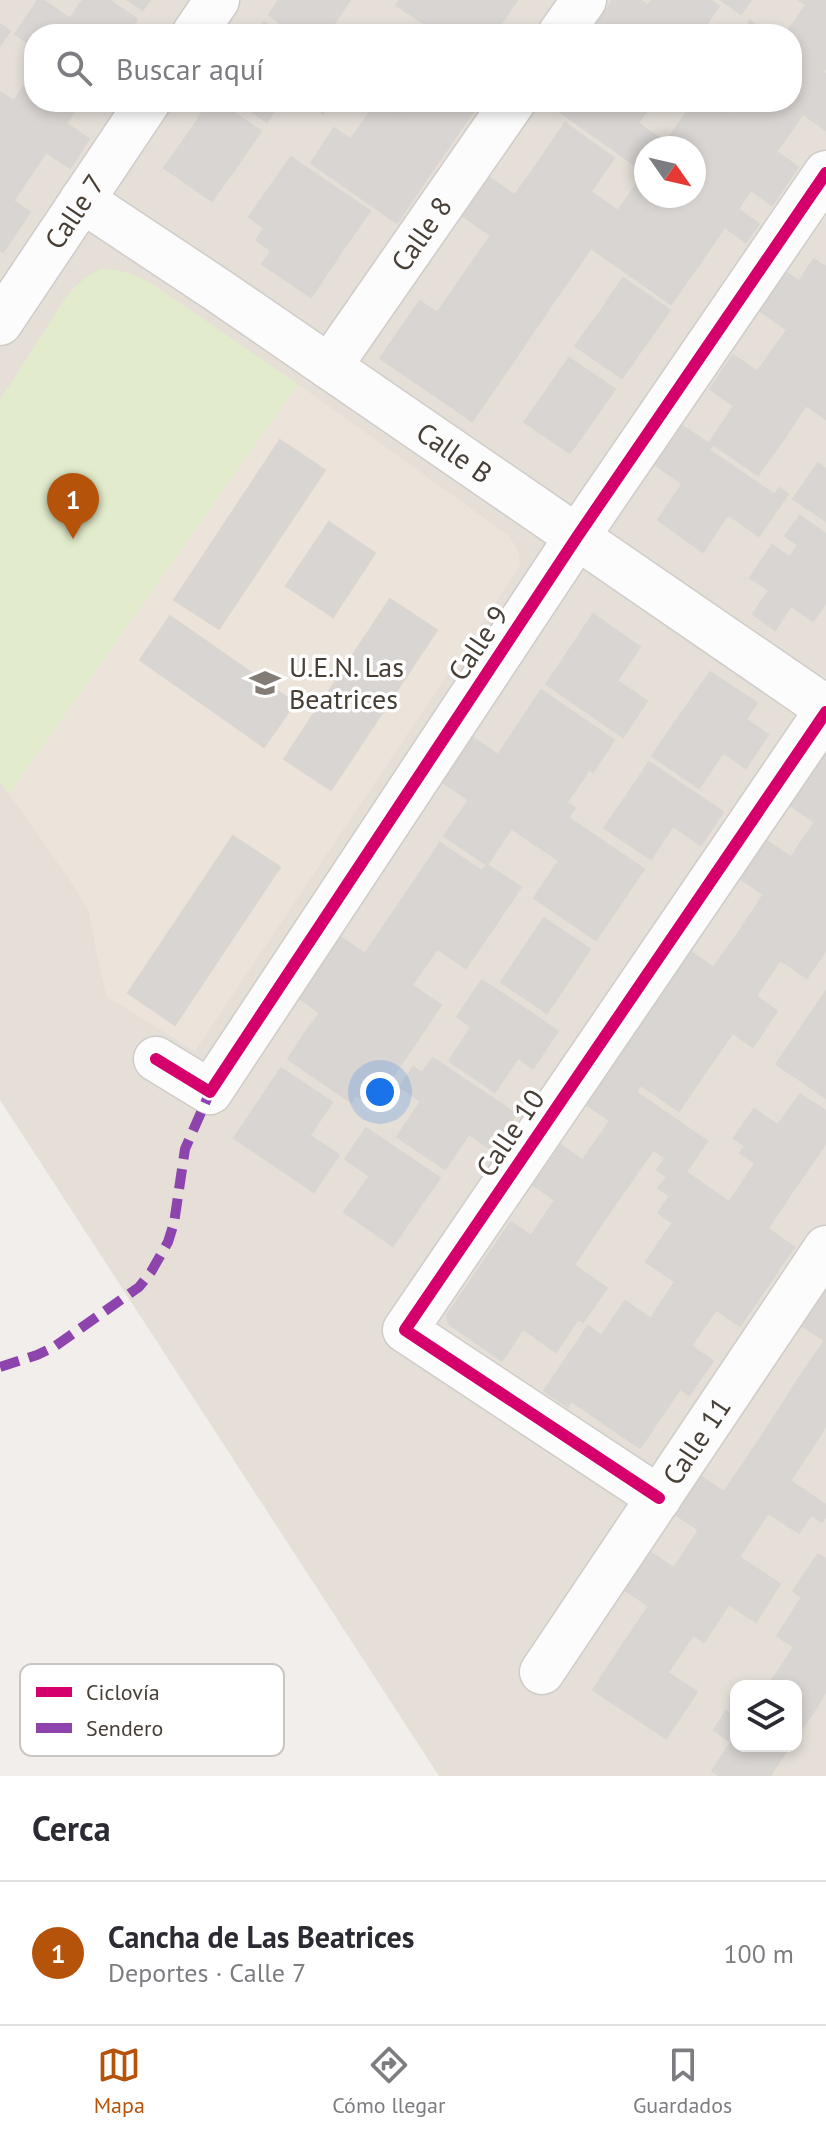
<!DOCTYPE html>
<html lang="es">
<meta charset="utf-8">
<style>
:root{--surface:#fff;--page:#f2f2f3;--text:#2b2b33;--muted:#7c7c81;--line:#e1e1e2;--accent:#b45309}
body{margin:0;font-family:"PT Sans",sans-serif;background:var(--page);color:var(--text)}
.controls{position:absolute;right:24px;bottom:24px;display:grid;overflow:hidden;border-radius:16px;box-shadow:0 4px 12px #0003}
.controls button{width:72px;height:72px;display:grid;place-items:center;padding:0;border:0;border-bottom:2px solid var(--line);background:var(--surface);color:var(--text);font:40px sans-serif}
.compass{position:absolute;left:634px;top:136px;width:72px;height:72px;border-radius:50%;background:var(--surface);box-shadow:0 4px 12px #0003;rotate:124deg}
.you{position:absolute;left:380px;top:1092px;width:28px;height:28px;margin:-20px;border:6px solid #fff;border-radius:50%;background:#1a73e8;box-shadow:0 0 0 12px #1a73e833}
.badge{display:grid;place-items:center;width:52px;height:52px;border-radius:50%;background:var(--accent);color:#fff;font-size:26px;font-weight:700}
.pin{position:absolute;translate:-50% -66px;filter:drop-shadow(0 2px 4px #0008)}
.pin::after{content:'';position:absolute;top:42px;width:28px;height:24px;background:inherit;clip-path:polygon(0 0,100% 0,50% 100%)}
.list{margin:0;padding:0;list-style:none}
h2{display:flex;justify-content:space-between;align-items:center;height:104px;margin:0;padding:0 32px;font-size:34px}
h2 small{font-size:26px;font-weight:400;color:var(--muted)}
.list li{display:grid;grid-template-columns:52px 1fr auto;gap:24px;align-items:center;box-sizing:border-box;height:144px;padding:0 32px;border-top:2px solid var(--line)}
.list b{display:block;font-size:30px;white-space:nowrap}
.list p{margin:0;font-size:26px;white-space:nowrap;color:var(--muted)}
.list em{font-size:26px;font-style:normal;color:var(--muted)}
.icon{flex:none;width:44px;height:44px;fill:none;stroke:currentColor;stroke-width:2;stroke-linecap:round;stroke-linejoin:round}
.map{position:relative;flex:none;width:826px;height:1776px;overflow:hidden}
.search{position:absolute;background:var(--surface);box-shadow:0 4px 12px #0003;left:24px;right:24px;top:24px;height:88px;display:flex;align-items:center;gap:20px;box-sizing:border-box;padding:0 28px;border-radius:32px;color:var(--muted);font-size:30px}
.sheet{height:248px;background:var(--surface)}
nav{display:flex;justify-content:space-around;align-items:center;box-sizing:border-box;height:112px;border-top:2px solid var(--line);background:var(--surface);font-size:22px;color:var(--muted)}
nav a{display:grid;justify-items:center;gap:4px}
nav .on{color:var(--accent)}
.map>svg:first-child{display:block}
</style>
<div class="map">
<svg width="826" height="1776" viewBox="0 0 826 1776">
<rect width="100%" height="100%" fill="#f1eeeb"/>
<path fill="#e5dfd8" fill-rule="evenodd" d="M 0,0 L 826,0 L 826,1776 L 439,1776 L 0,1100 ZM 34,34 L 792,34 L 792,102 L 34,102 ZM 646,148 L 694,148 L 694,196 L 646,196 ZM 736,1686 L 796,1686 L 796,1746 L 736,1746 Z"/>
<path fill="#ece4da" d="M 298,384 L 509,536 L 518,550 L 520,566 L 195,1051 L 107,997 L 97,956 L 89,912 L 71,882 L 9,794 Z"/>
<path fill="#e2ebcb" d="M 100,269 C 120,269 134,274 151,283 L 298,384 L 9,794 L 0,782 L 0,400 L 64,300 C 74,286 85,277 100,269 Z"/>
<path fill="#d9d5d2" stroke="#d9d5d0" stroke-width="2" d="M 38,0 L 43,0 L 93,34 L 34,34 L 34,47 L 15,34 Z
M 83,0 L 109,0 L 137,19 L 127,34 L 93,34 L 70,18 Z
M 128,0 L 150,0 L 143,10 Z
M 279,0 L 316,0 L 339,16 L 327,34 L 296,34 L 269,15 Z
M 316,0 L 350,0 L 339,16 Z
M 400,0 L 473,0 L 503,21 L 494,34 L 440,34 L 396,5 Z
M 473,0 L 517,0 L 503,21 Z
M 613,0 L 640,0 L 689,34 L 608,34 L 596,25 Z
M 652,0 L 710,0 L 719,6 L 700,34 L 689,34 L 648,6 Z
M 721,0 L 751,0 L 741,14 Z
M 799,0 L 826,0 L 826,19 L 806,5 Z
M 806,5 L 826,19 L 826,67 L 823,72 L 792,50 L 792,34 L 786,34 Z
M 750,21 L 769,34 L 741,34 Z
M 264,22 L 282,34 L 256,34 Z
M 0,24 L 10,31 L 0,45 Z
M 428,26 L 440,34 L 422,34 Z
M 792,50 L 826,74 L 826,130 L 786,102 L 792,102 Z
M 34,71 L 34,102 L 80,102 L 66,124 L 20,92 Z
M 0,92 L 14,101 L 20,92 L 89,139 L 70,168 L 46,152 L 38,164 L 0,137 Z
M 209,102 L 218,102 L 261,131 L 237,166 L 189,133 Z
M 238,102 L 280,102 L 267,122 Z
M 307,102 L 330,102 L 323,113 Z
M 377,102 L 381,102 L 448,148 L 421,187 L 351,139 Z
M 381,102 L 464,102 L 475,109 L 448,148 Z
M 546,102 L 625,102 L 644,115 L 638,123 L 666,143 L 662,148 L 646,148 L 645,172 Z
M 625,102 L 653,102 L 644,115 Z
M 694,102 L 705,102 L 798,167 L 772,205 L 694,150 L 694,148 L 691,148 L 671,135 Z
M 705,102 L 786,102 L 803,114 L 776,152 Z
M 565,123 L 614,158 L 591,191 L 542,157 Z
M 334,128 L 421,187 L 397,223 L 311,163 Z
M 189,133 L 237,166 L 212,201 L 164,168 Z
M 671,135 L 691,148 L 662,148 Z
M 0,137 L 38,164 L 13,201 L 0,192 Z
M 694,150 L 751,190 L 738,209 L 759,224 L 746,242 L 680,196 L 694,196 Z
M 291,157 L 370,211 L 348,242 L 269,188 Z
M 542,157 L 618,211 L 591,248 L 515,195 Z
M 645,172 L 646,196 L 680,196 L 724,228 L 698,266 L 618,211 Z
M 490,178 L 591,248 L 564,287 L 463,216 Z
M 269,188 L 348,242 L 311,297 L 262,264 L 271,251 L 256,240 L 264,228 L 249,217 Z
M 0,192 L 30,212 L 3,252 L 0,250 Z
M 618,211 L 698,266 L 671,304 L 591,248 Z
M 491,236 L 564,287 L 537,326 L 464,274 Z
M 814,259 L 825,267 L 826,266 L 826,300 L 799,281 Z
M 787,273 L 826,300 L 826,357 L 760,311 Z
M 464,274 L 537,326 L 511,365 L 437,313 Z
M 623,278 L 670,310 L 646,344 L 600,312 Z
M 420,301 L 511,365 L 472,421 L 380,358 Z
M 600,312 L 646,344 L 622,378 L 575,346 Z
M 787,330 L 826,357 L 826,419 L 757,372 Z
M 733,355 L 806,405 L 783,440 L 710,389 Z
M 569,358 L 615,389 L 592,422 L 547,390 Z
M 547,390 L 592,422 L 570,453 L 524,422 Z
M 734,406 L 783,440 L 758,475 L 710,442 Z
M 683,426 L 712,446 L 709,450 L 775,495 L 779,488 L 788,494 L 759,536 L 655,465 Z
M 280,440 L 325,470 L 219,629 L 174,600 Z
M 818,463 L 826,469 L 826,521 L 793,499 Z
M 683,483 L 728,514 L 703,552 L 658,520 Z
M 800,516 L 826,534 L 826,582 L 790,557 L 798,545 L 785,536 Z
M 329,522 L 375,553 L 333,617 L 286,586 Z
M 772,545 L 826,582 L 826,603 L 813,621 L 791,606 L 775,630 L 753,614 L 769,590 L 750,578 Z
M 390,599 L 437,630 L 331,790 L 284,759 Z
M 593,614 L 640,647 L 617,681 L 570,649 Z
M 170,616 L 295,703 L 264,747 L 140,660 Z
M 570,649 L 647,701 L 623,737 L 546,684 Z
M 710,672 L 757,703 L 746,719 L 768,735 L 746,768 L 676,721 Z
M 541,690 L 614,740 L 593,772 L 520,722 Z
M 676,721 L 723,753 L 699,788 L 652,756 Z
M 520,722 L 589,770 L 567,802 L 498,755 Z
M 472,737 L 575,808 L 545,851 L 442,782 Z
M 825,753 L 826,753 L 826,830 L 790,805 Z
M 649,762 L 723,812 L 701,845 L 627,795 Z
M 627,795 L 673,826 L 651,859 L 604,828 Z
M 469,800 L 511,829 L 487,865 L 444,836 Z
M 569,818 L 644,869 L 621,903 L 545,851 Z
M 815,822 L 826,830 L 826,881 L 791,857 Z
M 233,836 L 280,867 L 175,1025 L 128,993 Z
M 767,841 L 826,881 L 826,937 L 741,879 Z
M 440,843 L 482,871 L 487,865 L 521,887 L 492,930 L 416,879 Z
M 559,861 L 621,903 L 596,940 L 534,898 Z
M 416,879 L 492,930 L 466,968 L 390,917 Z
M 764,894 L 826,937 L 826,950 L 807,978 L 739,932 Z
M 390,917 L 437,949 L 412,985 L 365,954 Z
M 544,918 L 590,949 L 568,982 L 522,951 Z
M 739,932 L 780,960 L 756,996 L 713,968 Z
M 336,934 L 441,1005 L 415,1044 L 310,973 Z
M 522,951 L 568,982 L 547,1013 L 501,982 Z
M 691,952 L 777,1011 L 753,1047 L 667,988 Z
M 310,973 L 415,1044 L 390,1080 L 310,1026 L 320,1013 L 295,995 Z
M 482,980 L 558,1031 L 533,1068 L 457,1017 Z
M 667,988 L 732,1034 L 704,1074 L 638,1029 Z
M 826,991 L 826,1045 L 801,1028 Z
M 310,1026 L 390,1080 L 373,1106 L 356,1095 L 351,1102 L 288,1059 Z
M 472,1026 L 518,1058 L 495,1092 L 449,1061 Z
M 801,1028 L 826,1045 L 826,1098 L 776,1064 Z
M 638,1029 L 704,1074 L 679,1111 L 613,1066 Z
M 433,1058 L 516,1114 L 492,1150 L 400,1087 L 413,1067 L 422,1073 Z
M 613,1066 L 641,1085 L 636,1092 L 707,1141 L 686,1172 L 587,1105 Z
M 281,1068 L 332,1102 L 310,1135 L 259,1101 Z
M 800,1094 L 826,1111 L 826,1143 L 819,1153 L 778,1125 Z
M 259,1101 L 339,1155 L 314,1192 L 234,1138 Z
M 421,1101 L 469,1134 L 445,1169 L 397,1137 Z
M 754,1109 L 819,1153 L 794,1189 L 740,1153 L 745,1146 L 734,1138 Z
M 610,1121 L 653,1150 L 625,1190 L 582,1161 Z
M 366,1128 L 440,1178 L 418,1209 L 345,1159 Z
M 561,1145 L 625,1190 L 598,1229 L 533,1185 Z
M 665,1158 L 686,1172 L 670,1196 L 658,1188 L 667,1177 L 657,1170 Z
M 755,1164 L 794,1189 L 768,1228 L 729,1202 Z
M 686,1172 L 794,1247 L 767,1287 L 658,1213 Z
M 370,1176 L 418,1209 L 393,1246 L 344,1212 Z
M 555,1200 L 598,1229 L 574,1265 L 531,1236 Z
M 511,1222 L 607,1288 L 583,1322 L 487,1257 Z
M 673,1222 L 767,1287 L 740,1326 L 646,1262 Z
M 487,1257 L 578,1319 L 556,1352 L 523,1329 L 502,1361 L 449,1324 L 447,1315 Z
M 675,1282 L 716,1310 L 691,1346 L 651,1318 Z
M 826,1288 L 826,1341 L 801,1325 Z
M 625,1301 L 713,1361 L 689,1395 L 602,1335 Z
M 588,1326 L 680,1389 L 640,1448 L 571,1401 L 568,1407 L 544,1391 Z
M 825,1340 L 826,1341 L 826,1396 L 799,1378 Z
M 799,1378 L 826,1396 L 826,1426 L 815,1443 L 775,1416 Z
M 775,1416 L 815,1443 L 790,1481 L 750,1454 Z
M 750,1454 L 826,1505 L 826,1516 L 822,1522 L 811,1515 L 799,1533 L 768,1513 L 764,1519 L 724,1492 Z
M 697,1474 L 764,1519 L 739,1557 L 672,1512 Z
M 699,1530 L 780,1584 L 756,1622 L 674,1568 Z
M 648,1551 L 729,1604 L 704,1642 L 623,1589 Z
M 818,1554 L 826,1559 L 826,1613 L 793,1591 Z
M 802,1597 L 826,1613 L 826,1668 L 777,1636 Z
M 649,1606 L 693,1635 L 668,1672 L 624,1643 Z
M 624,1643 L 697,1692 L 666,1738 L 593,1690 Z
M 794,1647 L 826,1668 L 826,1692 L 812,1714 L 796,1703 L 796,1686 L 769,1685 Z
M 796,1703 L 812,1714 L 796,1737 Z
M 726,1711 L 736,1718 L 736,1746 L 779,1746 L 786,1751 L 770,1776 L 720,1776 L 712,1771 L 731,1742 L 714,1730 Z"/>
<g fill="none" stroke-linecap="round" stroke-linejoin="round">
<g stroke="#cfccc8" stroke-width="47">
<g id="minor">
<path d="M 194,34 L 217,0"/>
<path d="M 560,34 L 584,0"/>
<path id="s1" d="M 82,200 L 219,291 L 826,708"/>
<path id="s2" d="M 0,323 L 148,102"/>
<path id="s3" d="M 329,367 L 513,102"/>
<path d="M 156,1059 L 210,1092 L 577,537 L 826,173"/>
<path d="M 659,1498 L 405,1330 L 826,712"/>
<path id="s4" d="M 542,1672 L 826,1248"/>
</g>
</g>
<use href="#minor" stroke="#fdfcfc" stroke-width="44"/>
<path stroke="#8e44ad" stroke-width="10" stroke-dasharray="20 10" stroke-linecap="butt" d="M 0,1367 L 37,1355 L 54,1347 L 139,1287 L 151,1272 L 168,1242 L 174,1223 L 185,1149 L 210,1092"/>
<g stroke="#fff" stroke-width="17">
<path id="cycleway" d="M 156,1059 L 210,1092 L 577,537 L 826,173
M 659,1498 L 405,1330 L 826,712"/>
</g>
<use href="#cycleway" stroke="#d6006c" stroke-width="12"/>
</g>
<defs>
<g id="school-bare" transform="scale(2.4)"><path d="M0-5L7-2L0 1L-7-2ZM-4 1L0 2.5L4 1V4Q0 6-4 4Z" fill="#827c75" stroke="#fff" stroke-width="2.5" paint-order="stroke"/></g>
</defs>
<g fill-rule="evenodd">
<use href="#school-bare" x="265" y="683"/>
</g>
<g text-anchor="middle" stroke-width="7" stroke-linejoin="round" paint-order="stroke">
<g font-size="28" fill="#473f36" stroke="#fff">
<text dy="10" stroke="none"><textPath href="#s2" startOffset="134">Calle 7</textPath></text>
<text dy="10" stroke="none"><textPath href="#s3" startOffset="162">Calle 8</textPath></text>
<text dy="10" stroke="none"><textPath href="#s1" startOffset="450">Calle B</textPath></text>
<text transform="translate(478 643) rotate(-56)" y="10">Calle 9</text>
<text transform="translate(510 1133) rotate(-56)" y="10">Calle 10</text>
<text dy="10" stroke="none"><textPath href="#s4" startOffset="278">Calle 11</textPath></text>
</g>
<g font-size="28" fill="#473f36" stroke="#fff" text-anchor="start">
<text x="289" y="677">U.E.N. Las<tspan x="289" dy="32">Beatrices</tspan></text>
</g>
</g>
<rect x="20" y="1664" width="264" height="92" rx="12" fill="#fff" stroke="#c8c5c3" stroke-width="2"/>
<rect x="36" y="1687" width="36" height="10" fill="#d6006c"/>
<rect x="36" y="1723" width="36" height="10" fill="#8e44ad"/>
<g font-size="22" fill="#473f36">
<text x="86" y="1700">Ciclovía</text>
<text x="86" y="1736">Sendero</text>
</g>
</svg>
<div class="controls">
<button><svg class="icon" aria-label="layers" viewBox="0 0 24 24"><path d="M12 4l9 5-9 5-9-5zM3 14l9 5 9-5"/></svg></button>
</div>
<svg class="compass" viewBox="-18 -18 36 36"><path d="M0-13l5 13h-10z" fill="#e53935"/><path d="M0 13l5-13h-10z" fill="#7c7c81"/></svg>
<div class="you"></div>
<div class="pin badge" style="left:73px;top:539px">1</div>
<div class="search"><svg class="icon" aria-label="search" viewBox="0 0 24 24"><circle cx="10" cy="10" r="6"/><path d="M15 15l6 6"/></svg>Buscar aquí</div>
</div>
<section class="sheet">
<h2>Cerca<small></small></h2>
<ul class="list">
<li><span class="badge">1</span><div><b>Cancha de Las Beatrices</b><p>Deportes · Calle 7</p></div><em>100 m</em></li>
</ul>
</section>
<nav>
<a class="on"><svg class="icon" aria-label="map" viewBox="0 0 24 24"><path d="M3 6l6-2 6 2 6-2v14l-6 2-6-2-6 2zM9 4v14M15 6v14"/></svg>Mapa</a>
<a><svg class="icon" aria-label="directions" viewBox="0 0 24 24"><path d="M12 3l9 9-9 9-9-9zM9 14v-3h6M13 9l2 2-2 2"/></svg>Cómo llegar</a>
<a><svg class="icon" aria-label="saved" viewBox="0 0 24 24"><path d="M7 4h10v16l-5-4-5 4z"/></svg>Guardados</a>
</nav>
